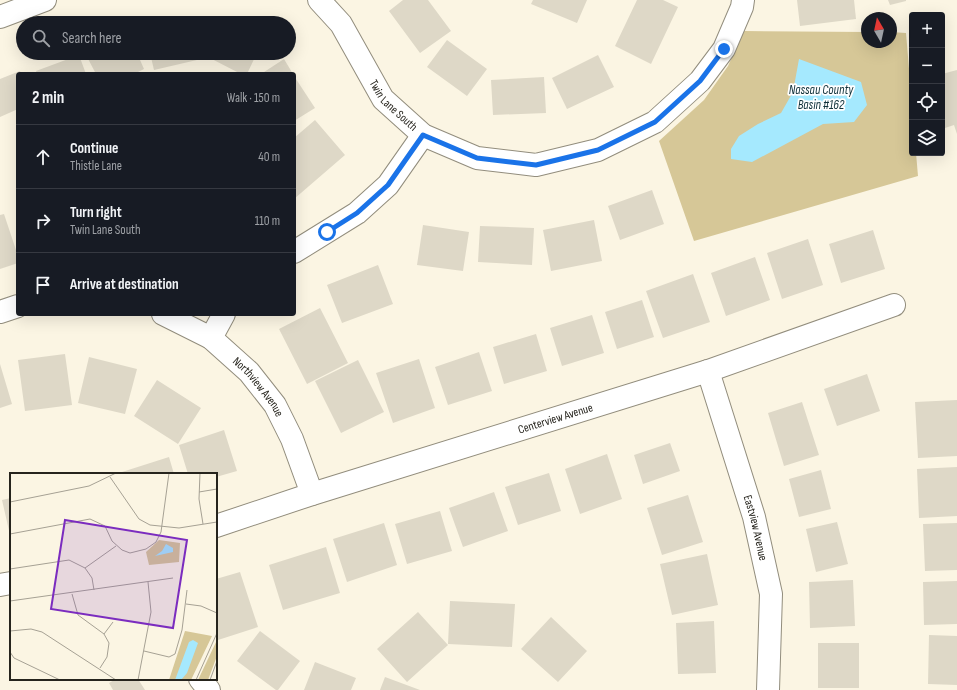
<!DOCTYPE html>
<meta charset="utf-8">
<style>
:root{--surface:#171b24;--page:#242831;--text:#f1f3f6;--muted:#9ea1a6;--line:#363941}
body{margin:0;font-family:"Sofia Sans Condensed",sans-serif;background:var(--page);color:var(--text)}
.controls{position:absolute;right:12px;top:12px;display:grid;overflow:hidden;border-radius:4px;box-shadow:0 4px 16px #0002}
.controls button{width:36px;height:36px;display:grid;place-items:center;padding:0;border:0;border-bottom:1px solid var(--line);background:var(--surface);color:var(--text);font:20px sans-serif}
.compass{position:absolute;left:861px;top:12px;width:36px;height:36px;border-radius:50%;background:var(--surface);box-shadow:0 4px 16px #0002;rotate:351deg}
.stop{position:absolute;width:12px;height:12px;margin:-9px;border:3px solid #1a73e8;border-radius:50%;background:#fff}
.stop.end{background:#1a73e8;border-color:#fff;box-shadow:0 1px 4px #0008}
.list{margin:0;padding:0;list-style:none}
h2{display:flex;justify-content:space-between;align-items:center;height:52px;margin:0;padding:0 16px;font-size:17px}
h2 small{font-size:13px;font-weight:400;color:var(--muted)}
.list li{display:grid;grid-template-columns:26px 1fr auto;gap:12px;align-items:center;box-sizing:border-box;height:64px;padding:0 16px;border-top:1px solid var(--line)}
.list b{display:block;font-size:15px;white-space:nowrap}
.list p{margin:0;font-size:13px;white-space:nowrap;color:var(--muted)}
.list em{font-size:13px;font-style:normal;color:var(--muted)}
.icon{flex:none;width:22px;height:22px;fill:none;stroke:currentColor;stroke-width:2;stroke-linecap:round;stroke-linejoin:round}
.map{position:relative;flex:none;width:957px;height:690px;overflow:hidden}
.search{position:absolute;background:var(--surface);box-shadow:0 4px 16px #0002;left:16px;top:16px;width:280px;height:44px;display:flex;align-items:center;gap:10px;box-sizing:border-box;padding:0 14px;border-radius:22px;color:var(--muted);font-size:15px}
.panel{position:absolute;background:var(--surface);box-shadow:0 4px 16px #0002;left:16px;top:72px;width:280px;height:244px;border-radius:4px}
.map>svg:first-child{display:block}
</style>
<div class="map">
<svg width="957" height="690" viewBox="0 0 957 690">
<rect width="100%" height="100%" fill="#fbf5e3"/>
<path fill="#d6c797" d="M 744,31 L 867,32 L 867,42 L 891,42 L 891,32 L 906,33 L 912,104 L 912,153 L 916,153 L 918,176 L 694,241 L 659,141 L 704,100 L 728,66 Z"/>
<path fill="#a5e9fe" d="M 799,59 L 861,82 L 867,105 L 854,122 L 823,124 L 752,162 L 731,159 L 731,149 L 739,136 L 758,124 L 781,113 L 793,92 Z"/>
<path fill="#ded8c7" d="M 403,0 L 428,0 L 451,31 L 420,53 L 389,11 Z
M 533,0 L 587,0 L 577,23 L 531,4 Z
M 637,0 L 663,0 L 678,7 L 651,64 L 615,46 Z
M 797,0 L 854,0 L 856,19 L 800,26 Z
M 888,0 L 906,0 L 906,1 L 890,5 Z
M 187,16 L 188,23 L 161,23 L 161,22 Z
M 223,18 L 234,23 L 221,23 Z
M 447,40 L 487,69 L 467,96 L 427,67 Z
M 85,53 L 137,53 L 144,69 L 134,74 L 96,74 Z
M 150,53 L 195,53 L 197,60 L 154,70 Z
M 205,53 L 257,53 L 247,74 L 241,74 L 204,55 Z
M 79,55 L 86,74 L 37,74 L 36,71 Z
M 598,55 L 614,87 L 567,109 L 552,78 Z
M 284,59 L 293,74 L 261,74 Z
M 957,70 L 957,134 L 954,125 L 945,128 L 942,118 L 942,103 L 945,102 L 942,93 L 942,74 Z
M 20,71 L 21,74 L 18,74 L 18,109 L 0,117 L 0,79 Z
M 294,76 L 315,108 L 294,121 Z
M 544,77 L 546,113 L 493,115 L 491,80 Z
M 315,120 L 345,155 L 294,199 L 294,138 Z
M 652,190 L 664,224 L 620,240 L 608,206 Z
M 4,214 L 18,256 L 18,263 L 0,269 L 0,215 Z
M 594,220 L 602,261 L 551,271 L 543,230 Z
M 423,225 L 469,232 L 463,271 L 417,265 Z
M 480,226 L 534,228 L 532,265 L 478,262 Z
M 873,230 L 885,269 L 841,283 L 829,244 Z
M 808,239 L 823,285 L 782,299 L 767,253 Z
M 755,257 L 770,300 L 726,316 L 711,273 Z
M 378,265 L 393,304 L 342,323 L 327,285 Z
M 693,274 L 710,322 L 663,338 L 646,291 Z
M 642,300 L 654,337 L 617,349 L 605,312 Z
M 320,308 L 348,363 L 307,384 L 279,329 Z
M 592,315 L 604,353 L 562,366 L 550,328 Z
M 536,334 L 547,371 L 504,384 L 493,347 Z
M 479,352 L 492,391 L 448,405 L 435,367 Z
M 65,354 L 72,405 L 25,411 L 18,360 Z
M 89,357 L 137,369 L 125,414 L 78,403 Z
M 419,359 L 435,408 L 393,423 L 376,373 Z
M 358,360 L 384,412 L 341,433 L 315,381 Z
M 0,364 L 12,404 L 0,408 Z
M 867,374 L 880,411 L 837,426 L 824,389 Z
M 157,380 L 201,408 L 178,444 L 134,416 Z
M 957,400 L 957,456 L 918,458 L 915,402 Z
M 802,402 L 819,455 L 784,466 L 768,413 Z
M 224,430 L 237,471 L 216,477 L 216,474 L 188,474 L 179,445 Z
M 670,443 L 680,471 L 643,484 L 634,455 Z
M 607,454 L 622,499 L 580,514 L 565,469 Z
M 169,457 L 174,474 L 123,474 L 122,472 Z
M 957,467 L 957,516 L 919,518 L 917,469 Z
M 821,470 L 831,509 L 799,517 L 789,479 Z
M 549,473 L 561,511 L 518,525 L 505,487 Z
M 494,492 L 508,531 L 463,547 L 449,508 Z
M 688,495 L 703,542 L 662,555 L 647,508 Z
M 11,498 L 11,534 L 10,535 L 2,500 Z
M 440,511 L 452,551 L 407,564 L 395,524 Z
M 837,522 L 848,564 L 816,572 L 806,529 Z
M 384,523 L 397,565 L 347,582 L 333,539 Z
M 957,523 L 957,570 L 925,571 L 923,524 Z
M 326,547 L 340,593 L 283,610 L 269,565 Z
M 707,554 L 718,605 L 672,615 L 660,564 Z
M 240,572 L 258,627 L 218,640 L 216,634 L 216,579 Z
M 853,580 L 855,626 L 810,628 L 809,582 Z
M 957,581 L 957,624 L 924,625 L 923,582 Z
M 450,601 L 515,604 L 512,647 L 448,644 Z
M 418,612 L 448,645 L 407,682 L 377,649 Z
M 551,617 L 587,651 L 558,682 L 521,649 Z
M 714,621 L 716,673 L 678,674 L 676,623 Z
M 260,631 L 300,661 L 278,690 L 276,690 L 237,661 Z
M 929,635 L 957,636 L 957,685 L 928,684 Z
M 818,643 L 859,643 L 859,688 L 818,688 Z
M 315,662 L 356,678 L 351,690 L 304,690 Z
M 385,677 L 420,690 L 380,690 Z
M 116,679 L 138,679 L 145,690 L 113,690 L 109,683 Z"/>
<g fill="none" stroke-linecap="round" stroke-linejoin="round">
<g stroke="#928d7d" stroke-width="24">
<g id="street">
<path id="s1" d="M 319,0 L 341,24 L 383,99 L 423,135 L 477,158 L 536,165 L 598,150 L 655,122 L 700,81 L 724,49 L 742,7 L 743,0"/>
<path d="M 0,17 L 45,0"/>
<path d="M 294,252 L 357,213 L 388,185 L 423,135"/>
<path d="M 0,312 L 18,306"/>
<path id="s2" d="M 163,314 L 211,338 L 249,372 L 275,405 L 292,439 L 312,494"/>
<path d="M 211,338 L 224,314"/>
<path id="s3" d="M 708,371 L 754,517 L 771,594 L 768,690"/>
<path id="s4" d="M 216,526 L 312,494 L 708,371 L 894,305"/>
<path d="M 0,585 L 11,583"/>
<path d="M 200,679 L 209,690"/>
</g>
</g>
<use href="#street" stroke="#fff" stroke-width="22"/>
</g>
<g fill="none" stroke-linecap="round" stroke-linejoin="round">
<path stroke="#1a73e8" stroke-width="5" d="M 327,232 L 357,213 L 388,185 L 423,135 L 477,158 L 536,165 L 598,150 L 655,122 L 700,81 L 724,49"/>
</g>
<g text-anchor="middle" stroke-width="3.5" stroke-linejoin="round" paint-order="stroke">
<g font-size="12" fill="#26241d" stroke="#fff">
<text dy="4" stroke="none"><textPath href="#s1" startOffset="130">Twin Lane South</textPath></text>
<text dy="4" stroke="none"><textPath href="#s2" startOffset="122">Northview Avenue</textPath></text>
<text dy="4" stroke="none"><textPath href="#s4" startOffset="356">Centerview Avenue</textPath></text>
<text dy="4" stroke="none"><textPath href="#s3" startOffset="164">Eastview Avenue</textPath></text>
</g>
<g font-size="13" font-style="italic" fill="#10313a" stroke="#fff">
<text x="821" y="94">Nassau County<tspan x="821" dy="15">Basin #162</tspan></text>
</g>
</g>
<g transform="translate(10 473)">
<rect width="207" height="207" fill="#fbf5e3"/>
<path d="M 149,67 L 170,70 L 169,89 L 139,92 L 136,79 ZM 175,158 L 202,163 L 181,207 L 159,207 ZM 207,167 L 207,183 L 198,207 L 188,207 Z" fill="#d6c797"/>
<path d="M 156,71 L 163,75 L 163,79 L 145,83 L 152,78 ZM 183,167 L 188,170 L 177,200 L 171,207 L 165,207 L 179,169 Z" fill="#a5e9fe"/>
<path fill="none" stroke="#a6a194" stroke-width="1" d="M 190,0 L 189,26 L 193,51M 100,4 L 129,46 L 140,52 L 169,55 L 207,49M 189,19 L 207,16M 0,29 L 79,13 L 106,0M 0,61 L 80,46 L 95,53 L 102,68 L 112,77 L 120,80 L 136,76 L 146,69 L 151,59 L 159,0M 75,95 L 106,73M 0,96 L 59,87 L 75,95 L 82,105 L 84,117M 62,121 L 68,142 L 94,161 L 99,170 L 97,184 L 90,195M 0,128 L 163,105M 176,131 L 191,133 L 207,140M 0,158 L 21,156 L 32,159 L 106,207M 94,161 L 103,149M 134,178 L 159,184 L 165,181 L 172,157 L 177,117M 0,179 L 4,185 L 50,207M 128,207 L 141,139 L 138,109M 186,207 L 207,160M 200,207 L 207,188"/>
<path fill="#7b2cbf" fill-opacity="0.15" stroke="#7b2cbf" stroke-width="2" d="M 55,47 L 177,67 L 163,155 L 41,136 Z"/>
<rect width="207" height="207" fill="none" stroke="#26241d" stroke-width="2"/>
</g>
</svg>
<div class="controls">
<button>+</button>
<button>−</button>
<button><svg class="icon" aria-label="locate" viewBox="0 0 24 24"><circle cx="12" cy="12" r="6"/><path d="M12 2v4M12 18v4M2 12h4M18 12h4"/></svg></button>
<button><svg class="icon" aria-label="layers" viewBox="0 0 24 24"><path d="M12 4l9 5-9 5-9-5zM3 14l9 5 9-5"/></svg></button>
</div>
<svg class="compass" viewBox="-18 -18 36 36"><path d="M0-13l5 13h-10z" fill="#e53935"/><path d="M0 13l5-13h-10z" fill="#9ea1a6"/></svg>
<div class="stop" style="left:327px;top:232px"></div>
<div class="stop end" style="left:724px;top:49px"></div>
<div class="search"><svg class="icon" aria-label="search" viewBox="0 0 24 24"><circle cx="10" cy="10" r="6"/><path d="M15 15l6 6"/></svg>Search here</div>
<section class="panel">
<h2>2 min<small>Walk · 150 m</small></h2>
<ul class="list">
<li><svg class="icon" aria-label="ahead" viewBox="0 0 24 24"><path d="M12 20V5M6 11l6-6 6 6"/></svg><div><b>Continue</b><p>Thistle Lane</p></div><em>40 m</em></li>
<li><svg class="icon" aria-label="right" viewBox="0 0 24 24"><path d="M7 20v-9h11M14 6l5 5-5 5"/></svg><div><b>Turn right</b><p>Twin Lane South</p></div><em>110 m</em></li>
<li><svg class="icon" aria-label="arrive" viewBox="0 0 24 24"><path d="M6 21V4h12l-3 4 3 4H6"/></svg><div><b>Arrive at destination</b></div></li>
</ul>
</section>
</div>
